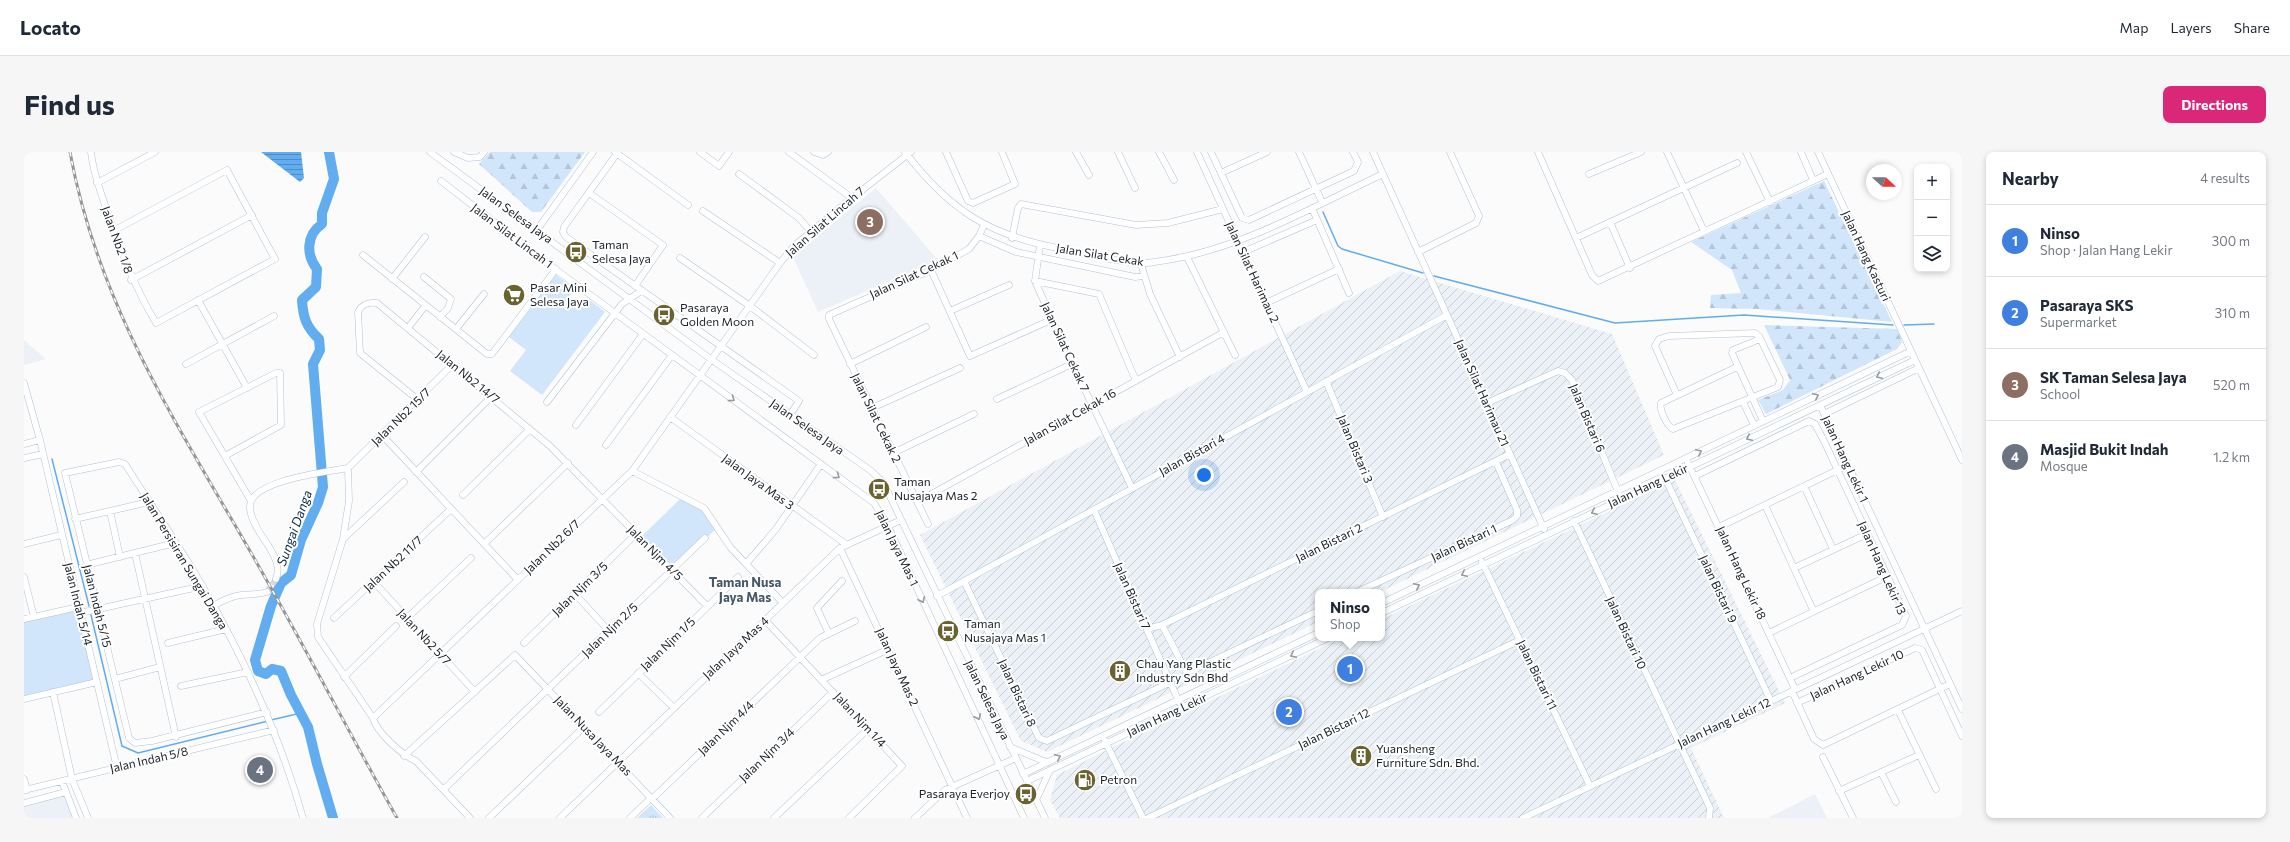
<!DOCTYPE html>
<meta charset="utf-8">
<style>
:root{--surface:#fff;--page:#f6f6f7;--text:#1f2937;--muted:#747a83;--line:#e0e1e3;--accent:#db2777}
body{margin:0;font-family:Commissioner,sans-serif;background:var(--page);color:var(--text)}
.controls{position:absolute;right:12px;top:12px;display:grid;overflow:hidden;border-radius:8px;box-shadow:0 2px 6px #0003}
.controls button{width:36px;height:36px;display:grid;place-items:center;padding:0;border:0;border-bottom:1px solid var(--line);background:var(--surface);color:var(--text);font:20px sans-serif}
.compass{position:absolute;left:1842px;top:12px;width:36px;height:36px;border-radius:50%;background:var(--surface);box-shadow:0 2px 6px #0003;rotate:111deg}
.you{position:absolute;left:1180px;top:323px;width:14px;height:14px;margin:-10px;border:3px solid #fff;border-radius:50%;background:#1a73e8;box-shadow:0 0 0 6px #1a73e833}
.badge{display:grid;place-items:center;width:26px;height:26px;border-radius:50%;background:var(--accent);color:#fff;font-size:13px;font-weight:700}
.pin{position:absolute;translate:-50% -50%;border:2px solid #fff;box-shadow:0 1px 4px #0006}
.popup{position:absolute;left:1291px;top:437px;width:70px;height:52px;box-sizing:border-box;display:grid;place-content:center;border-radius:8px;background:var(--surface);filter:drop-shadow(0 1px 3px #0005);font-size:13px;white-space:nowrap;color:var(--muted)}
.popup b{font-size:15px;color:var(--text)}
.popup::after{content:'';position:absolute;left:50%;top:100%;margin-left:-8px;border:8px solid transparent;border-top-color:var(--surface)}
.list{margin:0;padding:0;list-style:none}
h2{display:flex;justify-content:space-between;align-items:center;height:52px;margin:0;padding:0 16px;font-size:17px}
h2 small{font-size:13px;font-weight:400;color:var(--muted)}
.list li{display:grid;grid-template-columns:26px 1fr auto;gap:12px;align-items:center;box-sizing:border-box;height:72px;padding:0 16px;border-top:1px solid var(--line)}
.list b{display:block;font-size:15px;white-space:nowrap}
.list p{margin:0;font-size:13px;white-space:nowrap;color:var(--muted)}
.list em{font-size:13px;font-style:normal;color:var(--muted)}
.icon{flex:none;width:22px;height:22px;fill:none;stroke:currentColor;stroke-width:2;stroke-linecap:round;stroke-linejoin:round}
.map{position:relative;flex:none;width:1938px;height:666px;overflow:hidden;border-radius:8px}
header{display:flex;align-items:center;gap:24px;box-sizing:border-box;height:56px;padding:0 20px;background:var(--surface);border-bottom:1px solid var(--line)}
header strong{font-size:19px}
nav{display:flex;gap:22px;margin-inline-start:auto;font-size:14px}
.intro{display:flex;align-items:center;justify-content:space-between;box-sizing:border-box;height:96px;padding:0 24px}
h1{margin:0;font-size:28px}
.button{padding:10px 18px;border-radius:8px;background:var(--accent);color:#fff;font-size:14px;font-weight:700}
main{display:flex;gap:24px;padding:0 24px}
aside{flex:1;background:var(--surface);border-radius:8px;box-shadow:0 2px 6px #0003}
.map>svg:first-child{display:block}
</style>
<header>
<strong>Locato</strong>
<nav><a>Map</a><a>Layers</a><a>Share</a></nav>
</header>
<div class="intro"><h1>Find us</h1><a class="button">Directions</a></div>
<main>
<div class="map">
<svg width="1938" height="666" viewBox="0 0 1938 666">
<defs>
<pattern id="industrial-furrows" width="10" height="10" patternUnits="userSpaceOnUse"><rect width="10" height="10" fill="#ebf1f6"/><path d="M-1 1l2-2M0 10L10 0M9 11l2-2" fill="none" stroke="#c9ced3"/></pattern>
<pattern id="grass-tufts" width="24" height="20" patternUnits="userSpaceOnUse"><rect width="24" height="20" fill="#d1e6fa"/><path d="M3 7l-1-3M5 7V3M7 7l1-3M15 17l-1-3M17 17v-4M19 17l1-3" fill="none" stroke="#b3c5d6"/></pattern>
<pattern id="forest-firs" width="22" height="20" patternUnits="userSpaceOnUse"><rect width="22" height="20" fill="#d1e6fa"/><path d="M5 1l3.5 6h-7zM16 11l3.5 6h-7z" fill="#b3c5d6"/></pattern>
<pattern id="water-rules" width="6" height="5" patternUnits="userSpaceOnUse"><rect width="6" height="5" fill="#61adef"/><path d="M0 2.5h6" fill="none" stroke="#4f8cc2"/></pattern>
</defs>
<rect width="100%" height="100%" fill="#fbfbfb"/>
<path fill="#ebf1f6" d="M 852,36 L 914,108 L 794,160 L 769,105 Z
M 0,188 L 22,207 L 0,213 Z
M 1791,642 L 1803,666 L 1744,666 Z
M 41,643 L 50,666 L 0,666 L 0,653 Z"/>
<path fill="url(#industrial-furrows)" d="M 1376,119 L 1588,182 L 1640,303 L 1356,440 L 1294,440 L 1294,470 L 1023,600 L 997,589 L 896,383 Z
M 1651,328 L 1761,551 L 1667,596 L 1700,666 L 1036,666 L 1026,648 L 1033,623 L 1091,594 L 1318,486 L 1358,486 L 1358,467 Z"/>
<path fill="url(#grass-tufts)" d="M 627,653 L 639,666 L 613,666 Z"/>
<path fill="url(#forest-firs)" d="M 466,0 L 561,0 L 517,60 L 508,60 L 455,12 Z
M 1800,29 L 1868,170 L 1734,157 L 1686,156 L 1687,143 L 1717,141 L 1708,118 L 1667,90 Z
M 1740,173 L 1873,177 L 1878,190 L 1873,197 L 1742,262 L 1734,248 L 1759,238 L 1766,228 Z"/>
<path fill="#d1e6fa" d="M 532,123 L 551,137 L 544,146 L 556,155 L 563,146 L 581,160 L 518,243 L 486,219 L 502,198 L 485,185 Z
M 657,346 L 680,356 L 693,376 L 646,419 L 615,387 Z
M 54,455 L 72,530 L 0,547 L 0,468 Z"/>
<path fill="url(#water-rules)" d="M 237,0 L 277,0 L 280,26 L 276,30 Z"/>
<g fill="none" stroke-linecap="round" stroke-linejoin="round">
<path stroke="#61adef" stroke-width="1.5" d="M 1299,60 L 1314,94 L 1318,97 L 1399,121
M 1410,124 L 1591,171 L 1720,163 L 1869,173
M 1880,173 L 1910,172
M 28,307 L 65,454
M 67,463 L 98,594 L 114,601 L 244,569
M 247,568 L 277,561"/>
<path stroke="#61adef" stroke-width="10" d="M 305,0 L 310,27 L 298,61 L 298,72 C 282,83 282,103 293,117 L 292,135 L 278,148 C 279,165 282,175 295,187 L 296,198 L 289,212 L 299,335 L 294,351 L 277,388 L 267,423 L 257,431 L 247,454 L 231,508 L 234,519 L 242,522 L 248,517 L 257,519 L 267,543 L 284,575 L 293,612 L 309,666"/>
<path stroke="#d9dadb" stroke-width="6" stroke-dasharray="6 3" stroke-linecap="butt" d="M 243,440 L 252,427"/>
<g stroke="#afc3d6" stroke-width="7">
<path id="minor" d="M 67,0 C 69,20 76,38 82,56 C 96,97 110,134 132,171 L 251,107 L 203,18 L 89,79
M 406,0 L 688,208 L 846,318 L 859,330 L 1021,666
M 430,0 L 444,6 L 456,5 L 460,0
M 591,0 L 664,53
M 594,0 L 540,75 L 539,80 L 542,85 L 775,249 L 766,263
M 676,0 L 695,14 L 705,0
M 765,0 L 828,46
M 790,0 L 799,3 L 804,0
M 881,0 C 926,59 966,84 1039,97 C 1064,102 1091,110 1116,111 C 1125,112 1135,109 1143,108 C 1219,96 1290,54 1359,22
M 922,0 L 944,49 L 949,51 L 991,32 L 978,0
M 1052,0 L 1065,23
M 1094,0 L 1111,36
M 1135,0 L 1150,28
M 1173,0 L 1283,240
M 1187,0 L 1218,66 L 1225,68 L 1330,19 L 1334,10 L 1329,0
M 1275,0 L 1298,50
M 1349,0 L 1520,377
M 1514,0 L 1568,123 L 1574,129 L 1804,22
M 1643,0 L 1680,79
M 1722,0 L 1746,50
M 1777,0 L 1789,28
M 1794,0 L 1938,308
M 1197,21 L 1243,0
M 715,22 L 775,66 L 787,80
M 1565,22 L 1617,0
M 417,29 L 535,120 L 850,351 L 864,374 L 1000,666
M 73,31 L 131,0
M 565,41 L 639,93 L 611,134
M 1288,56 L 1325,141
M 679,59 L 756,111
M 1586,70 L 1606,116
M 513,78 L 569,0
M 955,84 L 992,100 L 1111,125 L 1120,124
M 988,86 L 994,56 L 997,52 L 1112,73 L 1144,71 L 1199,57
M 1552,86 L 1713,11
M 1016,93 L 1011,129 L 1038,190 L 1108,336
M 1219,100 L 1293,68
M 1394,100 L 1452,71 L 1455,64 L 1426,0
M 339,103 L 463,202 L 468,202 L 532,117
M 1163,105 L 1211,203
M 656,106 L 726,154 L 790,203
M 1117,112 L 1126,142 L 1156,205
M 907,118 L 946,204 L 1027,168
M 400,125 L 427,147 L 424,156 L 416,165
M 368,127 L 401,85
M 107,128 L 228,63
M 1011,129 L 1075,142 L 1112,229
M 174,148 L 223,236
M 1242,151 L 1315,117
M 926,159 L 985,133
M 384,176 L 401,154
M 432,177 L 460,142
M 1736,187 L 1709,198 L 1708,201 L 1739,269
M 162,212 L 250,164
M 826,212 L 902,175
M 1302,229 L 1359,365
M 0,231 L 16,288 L 93,616
M 1653,243 L 1631,194 L 1635,187 L 1645,184 L 1731,181 L 1735,184 L 1756,228 L 1754,235 L 1649,277 C 1643,274 1635,258 1637,251 L 1713,215
M 393,247 L 336,201 L 334,160 C 338,152 344,150 353,151 L 526,294 L 683,454
M 973,247 L 1048,212
M 523,250 L 598,152 L 617,139
M 1719,250 L 1730,273
M 1463,251 L 1534,219 L 1541,221 L 1548,228 L 1597,347
M 1796,253 L 1938,557
M 848,256 L 936,216
M 1800,262 L 1895,216
M 646,265 L 823,393
M 552,273 L 619,182
M 358,283 L 494,428
M 0,292 L 16,288
M 582,293 L 648,203
M 869,301 L 950,262
M 201,304 L 257,273 L 256,221 L 252,221 L 175,260 L 227,349
M 0,306 L 19,302
M 1664,311 L 1771,537
M 324,316 L 428,213
M 608,319 L 680,356 L 707,396 L 758,450
M 392,320 L 468,244
M 1671,324 L 1785,269 L 1791,272 L 1800,289 L 1882,464 L 1878,473 L 1766,526
M 1641,326 L 1747,549
M 1780,334 L 1809,397
M 439,343 L 506,277
M 893,350 L 1200,180
M 1741,353 L 1789,458
M 1070,358 L 1155,550
M 86,359 L 96,405
M 51,367 L 125,350
M 1550,369 L 1686,656 L 1685,666
M 904,372 L 805,167 L 805,163 L 907,118 L 945,97 L 955,84 L 960,73
M 1695,375 L 1824,313
M 319,387 L 380,330
M 0,392 L 37,383
M 460,392 L 544,311
M 816,396 L 943,666
M 111,401 L 152,585
M 1458,410 L 1566,634
M 722,412 L 752,377 L 797,312
M 62,413 L 151,391
M 1770,416 L 1843,382
M 0,425 L 10,465
M 252,427 C 257,413 250,404 244,393 C 237,383 225,366 226,354 C 227,328 304,320 324,316 L 325,349 L 319,387 L 293,472 L 294,485 L 349,566 C 353,581 378,603 392,609 L 446,666
M 940,429 L 1015,586 L 1023,589 L 1147,530
M 350,430 L 451,540
M 1333,440 L 1489,368 L 1493,364 L 1493,358 L 1472,310
M 551,442 L 585,479
M 913,444 L 1423,163
M 1358,451 L 1887,199
M 189,454 C 198,449 207,444 217,443 C 226,442 233,443 243,440
M 56,461 L 179,434
M 1358,461 L 1891,208
M 310,466 L 427,357
M 0,467 L 54,455
M 382,467 L 447,406
M 741,468 L 878,614 L 825,666
M 1138,473 L 1163,521 L 1294,459
M 1123,477 L 1138,473 L 1486,302
M 1745,481 L 1864,424
M 805,482 L 793,456 L 818,429
M 144,491 L 202,477
M 500,491 L 612,382
M 614,521 L 649,555
M 320,525 L 372,474
M 91,527 L 136,515
M 797,528 L 865,497
M 157,534 L 224,520
M 1768,539 L 1790,587 L 1799,593 L 1926,532
M 29,540 L 48,627 L 64,666
M 0,547 L 73,530
M 1773,551 L 1891,496 L 1898,498 L 1938,584
M 1874,558 L 1912,637
M 243,560 L 128,589 L 111,591 L 105,586 L 41,321 L 95,310 L 101,312 C 127,353 155,393 179,435 C 221,508 256,584 279,666
M 575,560 L 714,425
M 349,566 L 608,319 L 756,111 L 771,93 L 828,46 L 887,0
M 1081,589 L 1119,666
M 986,595 L 1022,610
M 380,604 L 491,503 L 646,666
M 1799,605 L 1829,666
M 1857,620 L 1872,650
M 999,622 L 1294,481
M 0,627 L 3,638
M 38,629 L 52,666
M 1003,629 L 1304,486
M 420,637 L 681,386
M 0,638 L 250,578
M 1815,639 L 1895,603
M 628,647 L 796,486 L 831,469
M 1012,648 L 1026,618
M 0,651 L 42,640
M 465,666 L 560,575
M 536,666 L 816,396 L 877,368
M 606,666 L 627,646
M 678,666 L 809,540
M 750,666 L 844,577
M 891,666 L 921,638 L 992,606
M 1124,666 L 1496,488
M 1499,666 L 1938,459"/>
</g>
<use href="#minor" stroke="#fff" stroke-width="6"/>
<g stroke="#94979a" stroke-width="3">
<path id="rail" d="M 46,0 C 75,159 160,282 238,420 C 284,501 327,584 373,666"/>
</g>
<use href="#rail" stroke="#fff" stroke-width="1.5" stroke-dasharray="4.5" stroke-linecap="butt"/>
</g>
<defs><path id="oneway-chevron" d="M-2-3.5L2.5 0L-2 3.5" fill="none" stroke-width="1.6" stroke-linecap="round" stroke-linejoin="round"/></defs>
<g stroke="#989b9e">
<use href="#oneway-chevron" transform="translate(1855 224) rotate(155)"/>
<use href="#oneway-chevron" transform="translate(1792 244) rotate(-25)"/>
<use href="#oneway-chevron" transform="translate(708 247) rotate(36)"/>
<use href="#oneway-chevron" transform="translate(1725 286) rotate(155)"/>
<use href="#oneway-chevron" transform="translate(1675 300) rotate(-25)"/>
<use href="#oneway-chevron" transform="translate(813 324) rotate(36)"/>
<use href="#oneway-chevron" transform="translate(1570 360) rotate(155)"/>
<use href="#oneway-chevron" transform="translate(1440 422) rotate(155)"/>
<use href="#oneway-chevron" transform="translate(1393 434) rotate(-25)"/>
<use href="#oneway-chevron" transform="translate(898 448) rotate(65)"/>
<use href="#oneway-chevron" transform="translate(1269 503) rotate(155)"/>
<use href="#oneway-chevron" transform="translate(954 565) rotate(65)"/>
<use href="#oneway-chevron" transform="translate(1034 605) rotate(-25)"/>
</g>
<defs>
<g id="bus-disc" transform="scale(1.15)"><circle r="9.5" fill="#6a6330" stroke="#fff"/><path d="M-5-6H5V4H4V6H2V4H-2V6H-4V4H-5ZM-3.5-4V0h7V-4ZM-3.5 1.2v1.5H-2V1.2ZM2 1.2v1.5H3.5V1.2Z" fill="#fff"/></g>
<g id="supermarket-disc" transform="scale(1.15)"><circle r="9.5" fill="#6a6330" stroke="#fff"/><path d="M-6-5.5h2.5l.6 2H6L4.5 2H-2.5L-4.4-4H-6ZM-1.5 3.2a1.3 1.3 0 1 0 .1 0ZM3 3.2a1.3 1.3 0 1 0 .1 0Z" fill="#fff"/></g>
<g id="building-disc" transform="scale(1.15)"><circle r="9.5" fill="#6a6330" stroke="#fff"/><path d="M-4-6H4V6H1V3H-1V6H-4ZM-2.5-4.3h1.7v1.8h-1.7ZM.8-4.3h1.7v1.8H.8ZM-2.5-1h1.7V.8h-1.7ZM.8-1h1.7V.8H.8Z" fill="#fff"/></g>
<g id="fuel-disc" transform="scale(1.15)"><circle r="9.5" fill="#6a6330" stroke="#fff"/><path d="M-5.5-6h7V0h2V4h1.3V-2.5L3-4.5l.8-.8L6-3V5H2.5V1h-1V6h-7ZM-4.2-4.7v3.2H.2V-4.7Z" fill="#fff"/></g>
</defs>
<g fill-rule="evenodd">
<use href="#bus-disc" x="552" y="100"/>
<use href="#supermarket-disc" x="490" y="143"/>
<use href="#bus-disc" x="640" y="163"/>
<use href="#bus-disc" x="855" y="337"/>
<use href="#bus-disc" x="924" y="479"/>
<use href="#building-disc" x="1096" y="519"/>
<use href="#building-disc" x="1337" y="604"/>
<use href="#fuel-disc" x="1061" y="628"/>
<use href="#bus-disc" x="1002" y="642"/>
</g>
<g text-anchor="middle" stroke-width="4" stroke-linejoin="round" paint-order="stroke">
<g font-size="12" fill="#1a2128" stroke="#fff">
<text transform="translate(492 63) rotate(36)" y="4">Jalan Selesa Jaya</text>
<text transform="translate(801 70) rotate(-41)" y="4">Jalan Silat Lincah 7</text>
<text transform="translate(488 84) rotate(37)" y="4">Jalan Silat Lincah 1</text>
<text transform="translate(93 88) rotate(70)" y="4">Jalan Nb2 1/8</text>
<text transform="translate(1076 103) rotate(9)" y="4">Jalan Silat Cekak</text>
<text transform="translate(1842 104) rotate(65)" y="4">Jalan Hang Kasturi</text>
<text transform="translate(1228 120) rotate(65)" y="4">Jalan Silat Harimau 2</text>
<text transform="translate(890 123) rotate(-25)" y="4">Jalan Silat Cekak 1</text>
<text transform="translate(1041 195) rotate(65)" y="4">Jalan Silat Cekak 7</text>
<text transform="translate(444 225) rotate(39)" y="4">Jalan Nb2 14/7</text>
<text transform="translate(1458 241) rotate(66)" y="4">Jalan Silat Harimau 21</text>
<text transform="translate(377 265) rotate(-44)" y="4">Jalan Nb2 15/7</text>
<text transform="translate(1046 265) rotate(-29)" y="4">Jalan Silat Cekak 16</text>
<text transform="translate(852 266) rotate(64)" y="4">Jalan Silat Cekak 2</text>
<text transform="translate(1563 266) rotate(67)" y="4">Jalan Bistari 6</text>
<text transform="translate(783 275) rotate(35)" y="4">Jalan Selesa Jaya</text>
<text transform="translate(1331 297) rotate(67)" y="4">Jalan Bistari 3</text>
<text transform="translate(1168 303) rotate(-29)" y="4">Jalan Bistari 4</text>
<text transform="translate(1821 307) rotate(65)" y="4">Jalan Hang Lekir 1</text>
<text transform="translate(734 330) rotate(36)" y="4">Jalan Jaya Mas 3</text>
<text transform="translate(1624 334) rotate(-25)" y="4">Jalan Hang Lekir</text>
<text transform="translate(1305 391) rotate(-26)" y="4">Jalan Bistari 2</text>
<text transform="translate(1440 391) rotate(-25)" y="4">Jalan Bistari 1</text>
<text transform="translate(528 395) rotate(-44)" y="4">Jalan Nb2 6/7</text>
<text transform="translate(873 396) rotate(64)" y="4">Jalan Jaya Mas 1</text>
<text transform="translate(631 401) rotate(45)" y="4">Jalan Njm 4/5</text>
<text transform="translate(160 409) rotate(59)" y="4">Jalan Persisiran Sungai Danga</text>
<text transform="translate(369 412) rotate(-43)" y="4">Jalan Nb2 11/7</text>
<text transform="translate(1858 416) rotate(66)" y="4">Jalan Hang Lekir 13</text>
<text transform="translate(1717 421) rotate(65)" y="4">Jalan Hang Lekir 18</text>
<text transform="translate(556 437) rotate(-44)" y="4">Jalan Njm 3/5</text>
<text transform="translate(1694 437) rotate(65)" y="4">Jalan Bistari 9</text>
<text transform="translate(1108 444) rotate(66)" y="4">Jalan Bistari 7</text>
<text transform="translate(54 452) rotate(76)" y="4">Jalan Indah 5/14</text>
<text transform="translate(73 454) rotate(76)" y="4">Jalan Indah 5/15</text>
<text transform="translate(586 478) rotate(-44)" y="4">Jalan Njm 2/5</text>
<text transform="translate(1602 481) rotate(65)" y="4">Jalan Bistari 10</text>
<text transform="translate(400 485) rotate(47)" y="4">Jalan Nb2 5/7</text>
<text transform="translate(644 492) rotate(-44)" y="4">Jalan Njm 1/5</text>
<text transform="translate(712 496) rotate(-43)" y="4">Jalan Jaya Mas 4</text>
<text transform="translate(873 515) rotate(65)" y="4">Jalan Jaya Mas 2</text>
<text transform="translate(1513 523) rotate(64)" y="4">Jalan Bistari 11</text>
<text transform="translate(1833 523) rotate(-25)" y="4">Jalan Hang Lekir 10</text>
<text transform="translate(993 541) rotate(65)" y="4">Jalan Bistari 8</text>
<text transform="translate(963 548) rotate(64)" y="4">Jalan Selesa Jaya</text>
<text transform="translate(1143 563) rotate(-25)" y="4">Jalan Hang Lekir</text>
<text transform="translate(836 568) rotate(47)" y="4">Jalan Njm 1/4</text>
<text transform="translate(1700 571) rotate(-25)" y="4">Jalan Hang Lekir 12</text>
<text transform="translate(702 576) rotate(-44)" y="4">Jalan Njm 4/4</text>
<text transform="translate(1310 577) rotate(-26)" y="4">Jalan Bistari 12</text>
<text transform="translate(569 584) rotate(46)" y="4">Jalan Nusa Jaya Mas</text>
<text transform="translate(743 603) rotate(-44)" y="4">Jalan Njm 3/4</text>
<text transform="translate(125 608) rotate(-13)" y="4">Jalan Indah 5/8</text>
</g>
<g font-size="12" fill="#1a2128" stroke="#fff" text-anchor="start">
<text x="568" y="97">Taman<tspan x="568" dy="14">Selesa Jaya</tspan></text>
<text x="506" y="140">Pasar Mini<tspan x="506" dy="14">Selesa Jaya</tspan></text>
<text x="656" y="160">Pasaraya<tspan x="656" dy="14">Golden Moon</tspan></text>
<text x="870" y="334">Taman<tspan x="870" dy="14">Nusajaya Mas 2</tspan></text>
<text x="940" y="476">Taman<tspan x="940" dy="14">Nusajaya Mas 1</tspan></text>
<text x="1112" y="516">Chau Yang Plastic<tspan x="1112" dy="14">Industry Sdn Bhd</tspan></text>
<text x="1352" y="601">Yuansheng<tspan x="1352" dy="14">Furniture Sdn. Bhd.</tspan></text>
<text x="1076" y="632">Petron</text>
<text x="986" y="646" text-anchor="end">Pasaraya Everjoy</text>
</g>
<g font-size="13" font-style="italic" fill="#0c2d47" stroke="#fff">
<text transform="translate(270 376) rotate(-70)" y="5">Sungai Danga</text>
</g>
<g font-size="13" font-weight="bold" fill="#475969" stroke="#fff">
<text x="721" y="435">Taman Nusa<tspan x="721" dy="15">Jaya Mas</tspan></text>
</g>
</g>
</svg>
<div class="controls">
<button>+</button>
<button>−</button>
<button><svg class="icon" aria-label="layers" viewBox="0 0 24 24"><path d="M12 4l9 5-9 5-9-5zM3 14l9 5 9-5"/></svg></button>
</div>
<svg class="compass" viewBox="-18 -18 36 36"><path d="M0-13l5 13h-10z" fill="#e53935"/><path d="M0 13l5-13h-10z" fill="#747a83"/></svg>
<div class="you"></div>
<div class="pin badge" style="left:1326px;top:517px;background:#3f7fe0">1</div>
<div class="popup"><b>Ninso</b>Shop</div>
<div class="pin badge" style="left:1265px;top:560px;background:#3f7fe0">2</div>
<div class="pin badge" style="left:846px;top:70px;background:#8d6e63">3</div>
<div class="pin badge" style="left:236px;top:618px;background:#6b7280">4</div>
</div>
<aside>
<h2>Nearby<small>4 results</small></h2>
<ul class="list">
<li><span class="badge" style="background:#3f7fe0">1</span><div><b>Ninso</b><p>Shop · Jalan Hang Lekir</p></div><em>300 m</em></li>
<li><span class="badge" style="background:#3f7fe0">2</span><div><b>Pasaraya SKS</b><p>Supermarket</p></div><em>310 m</em></li>
<li><span class="badge" style="background:#8d6e63">3</span><div><b>SK Taman Selesa Jaya</b><p>School</p></div><em>520 m</em></li>
<li><span class="badge" style="background:#6b7280">4</span><div><b>Masjid Bukit Indah</b><p>Mosque</p></div><em>1.2 km</em></li>
</ul>
</aside>
</main>
